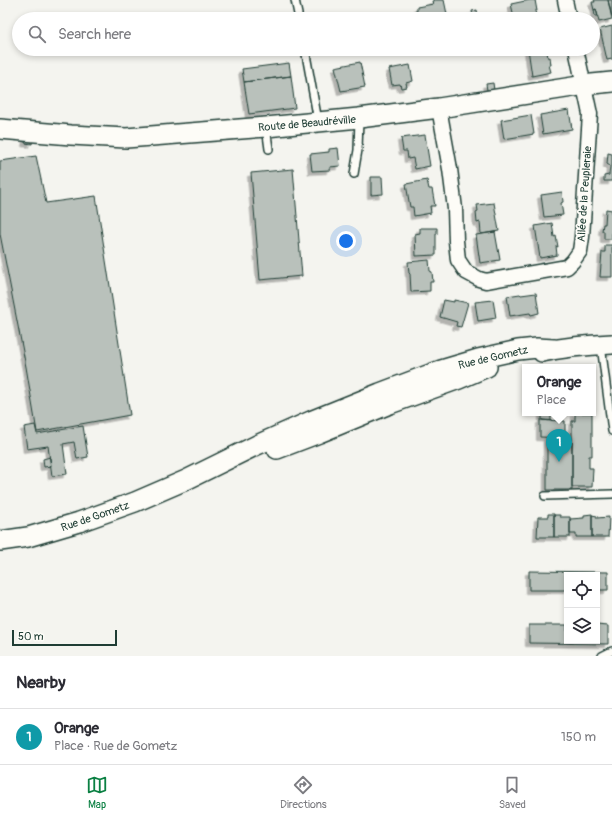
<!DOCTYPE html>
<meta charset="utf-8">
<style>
:root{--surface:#fff;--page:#f7f7f7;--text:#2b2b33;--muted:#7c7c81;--line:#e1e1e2;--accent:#0b8043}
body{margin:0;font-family:Pangolin,sans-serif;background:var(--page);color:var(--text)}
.controls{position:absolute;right:12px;bottom:12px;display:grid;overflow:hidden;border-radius:0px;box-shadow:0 2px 6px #0003}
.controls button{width:36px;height:36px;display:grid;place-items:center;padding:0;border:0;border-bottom:1px solid var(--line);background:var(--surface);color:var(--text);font:20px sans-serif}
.scale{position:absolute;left:12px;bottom:10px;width:105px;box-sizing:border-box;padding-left:4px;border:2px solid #1f3d34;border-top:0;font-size:11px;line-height:14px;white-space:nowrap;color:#1f3d34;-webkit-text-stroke:3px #fdfcf7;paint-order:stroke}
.you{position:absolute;left:346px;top:241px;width:14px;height:14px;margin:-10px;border:3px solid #fff;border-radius:50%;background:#1a73e8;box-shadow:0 0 0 6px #1a73e833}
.badge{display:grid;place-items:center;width:26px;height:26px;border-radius:50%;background:var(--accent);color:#fff;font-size:13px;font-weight:700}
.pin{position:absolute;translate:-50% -33px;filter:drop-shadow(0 1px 2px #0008)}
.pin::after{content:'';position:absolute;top:21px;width:14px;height:12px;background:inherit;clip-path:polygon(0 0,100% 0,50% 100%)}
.popup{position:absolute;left:522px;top:364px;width:74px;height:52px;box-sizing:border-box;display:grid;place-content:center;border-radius:0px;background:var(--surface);filter:drop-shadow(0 1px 3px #0005);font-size:13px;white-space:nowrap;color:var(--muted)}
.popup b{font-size:15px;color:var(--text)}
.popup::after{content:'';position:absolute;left:50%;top:100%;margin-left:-8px;border:8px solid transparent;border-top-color:var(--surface)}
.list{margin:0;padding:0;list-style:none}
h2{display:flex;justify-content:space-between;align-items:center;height:52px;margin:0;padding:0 16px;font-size:17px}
h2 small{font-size:13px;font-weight:400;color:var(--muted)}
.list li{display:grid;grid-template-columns:26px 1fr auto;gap:12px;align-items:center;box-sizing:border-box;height:56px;padding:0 16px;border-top:1px solid var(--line)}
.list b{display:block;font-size:15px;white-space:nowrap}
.list p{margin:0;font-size:13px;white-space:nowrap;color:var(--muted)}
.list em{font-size:13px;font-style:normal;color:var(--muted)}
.icon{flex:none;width:22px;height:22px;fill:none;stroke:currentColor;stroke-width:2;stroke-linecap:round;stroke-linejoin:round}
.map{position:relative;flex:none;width:612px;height:656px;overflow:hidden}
.search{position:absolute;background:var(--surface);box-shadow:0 2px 6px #0003;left:12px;right:12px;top:12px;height:44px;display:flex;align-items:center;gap:10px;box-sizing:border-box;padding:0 14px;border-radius:22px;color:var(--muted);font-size:15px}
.sheet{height:108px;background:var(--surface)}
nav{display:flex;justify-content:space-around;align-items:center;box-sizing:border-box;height:56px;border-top:1px solid var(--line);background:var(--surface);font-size:11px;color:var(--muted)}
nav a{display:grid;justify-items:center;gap:2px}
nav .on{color:var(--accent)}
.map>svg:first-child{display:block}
</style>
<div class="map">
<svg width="612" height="656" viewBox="0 0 612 656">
<defs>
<filter id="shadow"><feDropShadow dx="-3.5" dy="3.5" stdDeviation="0" flood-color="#0004"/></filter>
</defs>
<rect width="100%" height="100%" fill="#f4f4ef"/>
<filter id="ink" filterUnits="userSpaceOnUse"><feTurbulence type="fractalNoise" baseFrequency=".025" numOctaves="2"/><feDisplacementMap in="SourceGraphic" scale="8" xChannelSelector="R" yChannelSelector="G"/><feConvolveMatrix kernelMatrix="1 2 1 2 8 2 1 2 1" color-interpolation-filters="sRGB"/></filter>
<g filter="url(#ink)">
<path fill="#b9c1bb" stroke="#1f3d34" filter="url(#shadow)" d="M 435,0 L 444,0 L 448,19 L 409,19 L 407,13 L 417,11 L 417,7 L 433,4 L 432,1 Z
M 530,0 L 535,0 L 537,11 L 535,11 L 537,19 L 512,19 L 514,17 L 511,4 Z
M 594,0 L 608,0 L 612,19 L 599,22 L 596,9 L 594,10 L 592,2 L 595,2 Z
M 608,0 L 612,0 L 612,17 Z
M 596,9 L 598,16 L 595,16 L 594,10 Z
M 477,10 L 478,16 L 473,17 L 472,11 Z
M 338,16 L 339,19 L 322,19 Z
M 612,26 L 612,59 L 607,60 L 600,29 Z
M 528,49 L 545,49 L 545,51 L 547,51 L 548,58 L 550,57 L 551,65 L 549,65 L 551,72 L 532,76 Z
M 360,62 L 365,87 L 341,91 L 335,67 Z
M 289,63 L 291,76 L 244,82 L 242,69 Z
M 410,65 L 413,81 L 406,83 L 407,87 L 401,88 L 400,84 L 392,85 L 389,69 Z
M 291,76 L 295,108 L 249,114 L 244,82 Z
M 493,83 L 494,90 L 487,90 L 486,84 Z
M 569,110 L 572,129 L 543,134 L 540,115 Z
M 531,115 L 534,134 L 504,139 L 501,120 Z
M 425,135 L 430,166 L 415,169 L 413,158 L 408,159 L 407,151 L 403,151 L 401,138 Z
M 26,138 L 33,138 L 32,144 L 25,143 Z
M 338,148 L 340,166 L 330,167 L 330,170 L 312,171 L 310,154 L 329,152 L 329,149 Z
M 608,153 L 612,154 L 612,181 L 604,181 L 604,176 L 609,175 L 610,166 L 607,164 Z
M 36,156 L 46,203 L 96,196 L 130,415 L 37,432 L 26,367 L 0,234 L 0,161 Z
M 293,169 L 302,276 L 260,280 L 251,173 Z
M 371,177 L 382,177 L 383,194 L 371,195 Z
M 427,180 L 429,189 L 432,189 L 435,206 L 430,206 L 431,213 L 414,216 L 413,207 L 410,207 L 406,184 Z
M 562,192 L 563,202 L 561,203 L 563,215 L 544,217 L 541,195 Z
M 494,203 L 499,231 L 481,234 L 480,222 L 477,223 L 476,212 L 478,211 L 477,205 Z
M 606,209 L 612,210 L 612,239 L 604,239 L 604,231 L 602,231 L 603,224 L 605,224 Z
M 552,223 L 554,237 L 556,236 L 558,247 L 556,246 L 557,255 L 540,258 L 535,226 Z
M 420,228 L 437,228 L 437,234 L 436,234 L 436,255 L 416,256 L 415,234 L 420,233 Z
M 495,232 L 500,260 L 480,263 L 476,235 Z
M 605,245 L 612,245 L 612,277 L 600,277 L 602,252 L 605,252 Z
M 429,260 L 430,271 L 432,272 L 433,282 L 430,282 L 430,291 L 411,292 L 410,274 L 409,273 L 408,262 Z
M 536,293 L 539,313 L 531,315 L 530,313 L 510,316 L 507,296 L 520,294 L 521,295 Z
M 444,300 L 454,302 L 454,300 L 468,303 L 461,327 L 456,326 L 457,322 L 440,317 Z
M 493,300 L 496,318 L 478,321 L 475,302 Z
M 542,413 L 549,413 L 549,414 L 551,414 L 551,421 L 542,420 Z
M 575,413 L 592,413 L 592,456 L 589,456 L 589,468 L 593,468 L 592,487 L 572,487 L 572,421 L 575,421 Z
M 540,420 L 565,421 L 565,438 L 540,437 Z
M 35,425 L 37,434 L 83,426 L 88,457 L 77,459 L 74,442 L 63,444 L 67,474 L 52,476 L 48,446 L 27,449 L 24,427 Z
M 547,438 L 572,438 L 572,490 L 547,490 Z
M 50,457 L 51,466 L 44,467 L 43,459 Z
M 548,514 L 554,514 L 554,537 L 537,537 L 538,517 L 548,517 Z
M 592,514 L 592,537 L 576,537 L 576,534 L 570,534 L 570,519 L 584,518 L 584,515 Z
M 554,515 L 560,515 L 560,517 L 570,517 L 570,537 L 554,537 Z
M 592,515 L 597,516 L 597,518 L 609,517 L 608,537 L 592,537 Z
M 529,571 L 608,572 L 608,590 L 597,590 L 597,575 L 567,575 L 567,590 L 529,590 Z
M 529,625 L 567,625 L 567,641 L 597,641 L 597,625 L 608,626 L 608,644 L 529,643 Z"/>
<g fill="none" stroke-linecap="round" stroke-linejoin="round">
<g stroke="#1f3d34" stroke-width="10">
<path id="lane" d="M 295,0 L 299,19
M 305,49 L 318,121
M 266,127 L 269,149
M 354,174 L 358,150 L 359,118
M 601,345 L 612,431
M 545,496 L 612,494
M 602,656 L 612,651"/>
</g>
<g stroke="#1f3d34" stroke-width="17">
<path id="street" d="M 565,0 L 569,19
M 439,108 L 450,169 L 455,209 L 456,241 L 458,260 L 466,272 L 479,279 L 486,281 L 567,267 L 573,261 L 580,251 L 582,237 L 590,114 L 576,49"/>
</g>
<g stroke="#1f3d34" stroke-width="22">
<path id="secondary" d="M 0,129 L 71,135 L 126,138 L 266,127 L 359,118 L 439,108 L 592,84 L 612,82
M 542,352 C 565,347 589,345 612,344
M 277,449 L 319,433 L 387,405 L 459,379 L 487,367
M 0,541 L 28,537 L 79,522 L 135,502 L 186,480 L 257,445 L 313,420 L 380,393 L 441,370 L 478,359 L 518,350 L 537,348 L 554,349"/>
</g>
<use href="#lane" stroke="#fdfcf7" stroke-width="7"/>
<use href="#street" stroke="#fdfcf7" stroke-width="14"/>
<use href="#secondary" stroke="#fdfcf7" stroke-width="19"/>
</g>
</g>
<g text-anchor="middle" stroke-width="3.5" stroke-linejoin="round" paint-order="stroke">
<g font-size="11" fill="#1f3d34" stroke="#fdfcf7">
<text transform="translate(307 123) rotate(-5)" y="4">Route de Beaudréville</text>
<text transform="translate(584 194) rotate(-86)" y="4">Allée de la Peupleraie</text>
<text transform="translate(493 357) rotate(-13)" y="4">Rue de Gometz</text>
<text transform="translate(95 516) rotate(-19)" y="4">Rue de Gometz</text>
</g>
</g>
</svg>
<div class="controls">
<button><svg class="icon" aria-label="locate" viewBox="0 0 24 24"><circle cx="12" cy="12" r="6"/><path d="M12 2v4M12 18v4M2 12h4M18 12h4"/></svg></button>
<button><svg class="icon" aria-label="layers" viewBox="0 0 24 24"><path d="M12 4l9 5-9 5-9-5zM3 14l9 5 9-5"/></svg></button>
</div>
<div class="scale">50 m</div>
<div class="you"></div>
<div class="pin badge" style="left:559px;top:462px;background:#0f9aa8">1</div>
<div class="popup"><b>Orange</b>Place</div>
<div class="search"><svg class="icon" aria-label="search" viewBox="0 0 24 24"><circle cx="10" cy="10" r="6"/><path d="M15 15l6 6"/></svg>Search here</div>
</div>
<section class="sheet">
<h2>Nearby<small></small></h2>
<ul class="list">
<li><span class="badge" style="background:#0f9aa8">1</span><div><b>Orange</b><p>Place · Rue de Gometz</p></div><em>150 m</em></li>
</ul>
</section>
<nav>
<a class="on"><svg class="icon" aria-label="map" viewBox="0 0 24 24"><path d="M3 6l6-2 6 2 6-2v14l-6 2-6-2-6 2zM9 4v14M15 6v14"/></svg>Map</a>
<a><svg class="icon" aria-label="directions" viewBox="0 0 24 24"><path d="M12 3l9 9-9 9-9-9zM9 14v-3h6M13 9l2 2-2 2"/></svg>Directions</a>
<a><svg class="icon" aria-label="saved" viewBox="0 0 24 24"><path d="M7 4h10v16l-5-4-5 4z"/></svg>Saved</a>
</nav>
